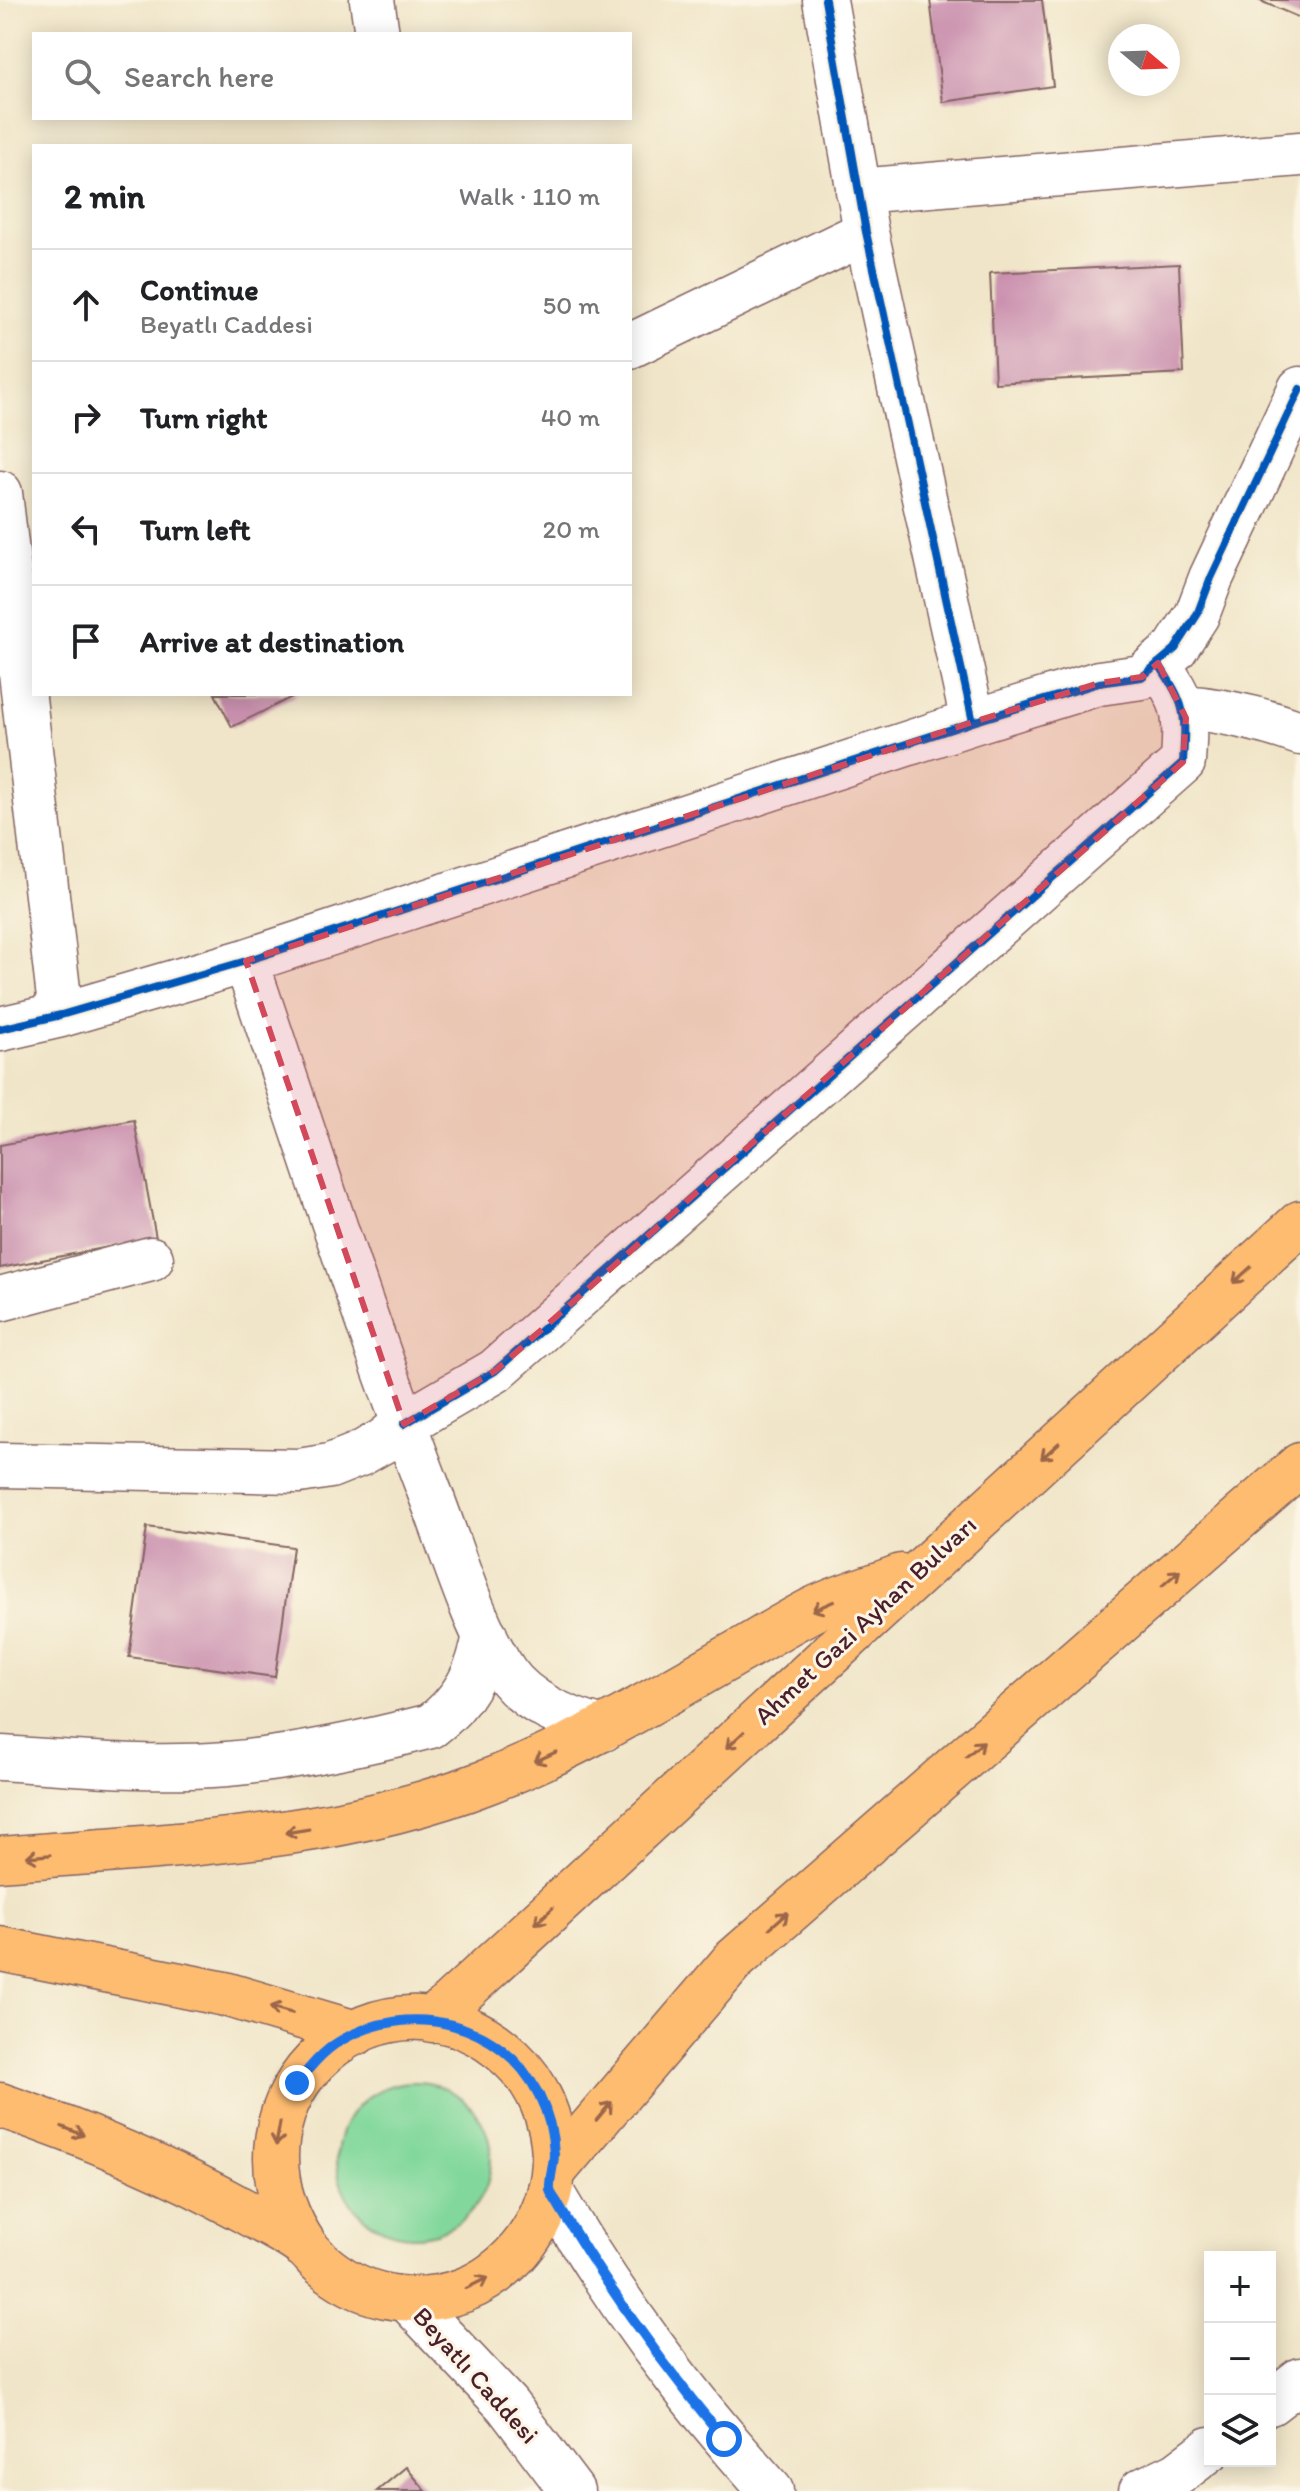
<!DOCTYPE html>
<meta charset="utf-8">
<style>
:root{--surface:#fff;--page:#f2f2f2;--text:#202124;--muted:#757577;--line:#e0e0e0}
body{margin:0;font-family:Itim,sans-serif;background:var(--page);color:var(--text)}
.controls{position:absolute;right:24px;bottom:24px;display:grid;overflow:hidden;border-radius:0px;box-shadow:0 4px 20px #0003}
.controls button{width:72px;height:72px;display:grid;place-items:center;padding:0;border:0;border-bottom:2px solid var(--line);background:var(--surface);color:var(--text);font:40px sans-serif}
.compass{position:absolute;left:1108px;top:24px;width:72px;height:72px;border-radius:50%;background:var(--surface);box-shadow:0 4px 20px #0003;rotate:109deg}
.stop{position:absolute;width:24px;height:24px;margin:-18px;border:6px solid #1a73e8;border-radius:50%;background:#fff}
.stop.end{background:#1a73e8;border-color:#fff;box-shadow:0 2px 8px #0008}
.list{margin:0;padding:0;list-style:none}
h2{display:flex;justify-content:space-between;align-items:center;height:104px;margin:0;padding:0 32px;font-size:34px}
h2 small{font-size:26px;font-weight:400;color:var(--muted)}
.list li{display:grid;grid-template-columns:52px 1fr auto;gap:24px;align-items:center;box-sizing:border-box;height:112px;padding:0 32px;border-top:2px solid var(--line)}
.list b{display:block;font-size:30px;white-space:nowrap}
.list p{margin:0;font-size:26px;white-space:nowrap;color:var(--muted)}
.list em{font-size:26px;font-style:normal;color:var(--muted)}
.icon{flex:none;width:44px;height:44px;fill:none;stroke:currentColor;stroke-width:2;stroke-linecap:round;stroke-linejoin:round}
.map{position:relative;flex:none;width:1300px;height:2491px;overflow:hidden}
.search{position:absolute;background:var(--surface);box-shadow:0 4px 20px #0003;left:32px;top:32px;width:600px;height:88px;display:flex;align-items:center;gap:20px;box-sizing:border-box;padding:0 28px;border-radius:0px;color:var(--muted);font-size:30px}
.panel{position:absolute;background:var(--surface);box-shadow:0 4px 20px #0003;left:32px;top:144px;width:600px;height:552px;border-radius:0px}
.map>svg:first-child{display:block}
</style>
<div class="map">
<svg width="1300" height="2491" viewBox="0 0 1300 2491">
<rect width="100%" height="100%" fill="#fcf5e5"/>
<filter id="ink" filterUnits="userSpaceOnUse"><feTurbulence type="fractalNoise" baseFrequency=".0125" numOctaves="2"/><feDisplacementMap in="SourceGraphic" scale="16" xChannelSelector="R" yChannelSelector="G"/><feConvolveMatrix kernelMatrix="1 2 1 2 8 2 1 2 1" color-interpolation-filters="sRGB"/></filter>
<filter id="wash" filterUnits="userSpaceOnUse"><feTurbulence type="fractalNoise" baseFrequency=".006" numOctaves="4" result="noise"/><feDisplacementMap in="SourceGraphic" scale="32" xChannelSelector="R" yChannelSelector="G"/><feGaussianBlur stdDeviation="1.8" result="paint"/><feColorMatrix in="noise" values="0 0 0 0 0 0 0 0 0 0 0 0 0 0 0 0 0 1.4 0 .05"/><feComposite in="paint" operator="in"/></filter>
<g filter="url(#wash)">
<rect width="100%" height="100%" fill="#f0e5c8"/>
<path fill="#82d89c" stroke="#667c64" stroke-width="2" d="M337 2159a77 77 0 1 1 154 0a77 77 0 1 1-154 0Z"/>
<g id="blocks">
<path fill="#ca91af" d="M 930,0 L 1042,0 L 1053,86 L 943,102 Z
M 1258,0 L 1300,0 L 1300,18 Z
M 1179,264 L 1184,373 L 995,383 L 990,273 Z
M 215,694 L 298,694 L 232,727 Z
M 134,1120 L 156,1238 L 0,1268 L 0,1145 Z
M 147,1527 L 293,1547 L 275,1677 L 129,1657 Z
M 406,2467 L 426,2491 L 377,2491 Z"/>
</g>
</g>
<g filter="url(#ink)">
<use href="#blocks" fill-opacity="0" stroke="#846462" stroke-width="2"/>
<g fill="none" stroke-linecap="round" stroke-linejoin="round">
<g stroke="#846462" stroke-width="47">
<path id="minor" d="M 372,0 L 377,34
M 825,0 L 866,232 L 973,722
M 858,191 L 1300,154
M 630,346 L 866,232
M 0,493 L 61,1015
M 1183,707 C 1224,710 1261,719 1300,733
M 246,961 C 306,1138 363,1318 430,1493 C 451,1547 473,1625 505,1672 C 527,1704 567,1719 603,1729
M 0,1029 L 61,1015 L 246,961 L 973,722 L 1099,683 L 1142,677 L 1175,649 L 1197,615 L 1211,578 L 1300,389
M 0,1299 L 151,1259
M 0,1465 L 299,1471 L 330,1466 L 360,1454 L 383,1441 L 404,1424 L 495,1371 L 1183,762 C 1186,711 1186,706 1158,663
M 0,1758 C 75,1763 151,1770 227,1764 C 296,1758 364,1743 431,1726 C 463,1702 478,1674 485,1635
M 550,2190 C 615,2301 685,2396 771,2491
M 407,2299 L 507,2405 L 572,2491
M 1270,2403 L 1300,2380
M 1141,2491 L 1177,2474 L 1210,2449"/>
</g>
<g stroke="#846462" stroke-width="47">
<path id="major" d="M 0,1859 C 165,1845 333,1842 489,1781 C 578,1747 659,1697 742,1650 C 766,1636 790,1621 816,1608 C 843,1595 873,1587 901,1576
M 0,1949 L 225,1994 L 356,2033
M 432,2020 L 1300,1223
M 0,2105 C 85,2134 168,2169 246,2212 C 265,2223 287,2233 304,2246 C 311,2251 315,2258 321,2263 C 340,2280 362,2291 386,2296 C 419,2303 458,2297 486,2279 C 528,2252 554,2207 554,2156 C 553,2120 538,2083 511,2058 C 389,1943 203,2096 306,2247
M 554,2171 L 734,1960 L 1300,1465"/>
</g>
<use href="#minor" stroke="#fff" stroke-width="44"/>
<use href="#major" stroke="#febc71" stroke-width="44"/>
<g stroke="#fcf5e5" stroke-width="13">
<path id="cycleway" d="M 825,0 L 866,232 L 973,722
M 0,1029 L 61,1015 L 246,961 L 973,722 L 1099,683 L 1142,677 L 1175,649 L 1197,615 L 1211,578 L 1300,389
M 404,1424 L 495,1371 L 1183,762 C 1186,711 1186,706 1158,663"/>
</g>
<use href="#cycleway" stroke="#0057b8" stroke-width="8"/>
</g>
<defs><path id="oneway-shaft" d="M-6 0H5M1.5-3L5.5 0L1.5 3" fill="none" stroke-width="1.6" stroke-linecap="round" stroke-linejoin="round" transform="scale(2)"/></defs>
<g stroke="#9b664a">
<use href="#oneway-shaft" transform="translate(1242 1275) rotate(138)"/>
<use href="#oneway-shaft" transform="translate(1050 1451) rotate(138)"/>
<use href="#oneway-shaft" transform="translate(1171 1578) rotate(-41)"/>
<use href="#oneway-shaft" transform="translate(823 1606) rotate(157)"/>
<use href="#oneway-shaft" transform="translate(735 1740) rotate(137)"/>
<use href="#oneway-shaft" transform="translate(975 1749) rotate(-41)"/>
<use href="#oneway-shaft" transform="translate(545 1757) rotate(155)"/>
<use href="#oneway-shaft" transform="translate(297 1831) rotate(171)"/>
<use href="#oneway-shaft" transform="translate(38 1856) rotate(175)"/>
<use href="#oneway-shaft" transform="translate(544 1916) rotate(137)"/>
<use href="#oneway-shaft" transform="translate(779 1920) rotate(-41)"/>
<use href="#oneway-shaft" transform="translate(281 2010) rotate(-164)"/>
<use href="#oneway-shaft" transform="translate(604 2111) rotate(-50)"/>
<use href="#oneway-shaft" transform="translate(73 2131) rotate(22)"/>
<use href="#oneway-shaft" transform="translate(278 2134) rotate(100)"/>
<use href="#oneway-shaft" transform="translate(477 2283) rotate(-27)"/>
</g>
</g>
<g fill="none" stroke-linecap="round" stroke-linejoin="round" filter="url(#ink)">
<path stroke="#1a73e8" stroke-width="10" d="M 297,2083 C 310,2067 323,2051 340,2041 C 409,2000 502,2021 539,2095 C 548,2113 553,2133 554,2154 C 554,2165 549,2179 550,2190 C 551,2195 557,2201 559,2206 C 608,2289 663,2365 724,2439"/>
</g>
<path fill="#d1495b" fill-opacity="0.2" stroke="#d1495b" stroke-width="6" stroke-dasharray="16 10" stroke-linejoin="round" d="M 1158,663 L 1186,718 L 1183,762 L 495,1371 L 404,1424 L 246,961 L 973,722 L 1099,683 L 1142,677 Z"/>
<g text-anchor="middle" stroke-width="6" stroke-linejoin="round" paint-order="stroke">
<g font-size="26" fill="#4a1f2b" stroke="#fcf5e5">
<text transform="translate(865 1620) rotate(-43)" y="9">Ahmet Gazi Ayhan Bulvarı</text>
<text transform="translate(476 2375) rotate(48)" y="9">Beyatlı Caddesi</text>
</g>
</g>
</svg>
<div class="controls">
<button>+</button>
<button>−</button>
<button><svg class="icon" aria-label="layers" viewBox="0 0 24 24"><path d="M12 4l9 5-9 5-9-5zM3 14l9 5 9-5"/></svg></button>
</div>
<svg class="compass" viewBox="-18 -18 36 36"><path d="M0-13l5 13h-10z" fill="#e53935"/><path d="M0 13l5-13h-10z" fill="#757577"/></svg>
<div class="stop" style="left:724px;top:2439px"></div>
<div class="stop end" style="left:297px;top:2083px"></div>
<div class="search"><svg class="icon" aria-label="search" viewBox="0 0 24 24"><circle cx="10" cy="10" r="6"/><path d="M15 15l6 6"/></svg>Search here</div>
<section class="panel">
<h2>2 min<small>Walk · 110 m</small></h2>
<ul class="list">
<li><svg class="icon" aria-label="ahead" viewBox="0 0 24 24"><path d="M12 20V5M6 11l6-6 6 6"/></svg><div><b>Continue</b><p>Beyatlı Caddesi</p></div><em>50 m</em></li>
<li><svg class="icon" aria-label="right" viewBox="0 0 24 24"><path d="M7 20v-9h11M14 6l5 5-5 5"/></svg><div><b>Turn right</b></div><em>40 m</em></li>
<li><svg class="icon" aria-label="left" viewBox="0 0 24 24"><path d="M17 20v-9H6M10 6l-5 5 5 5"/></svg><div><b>Turn left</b></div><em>20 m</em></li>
<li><svg class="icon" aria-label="arrive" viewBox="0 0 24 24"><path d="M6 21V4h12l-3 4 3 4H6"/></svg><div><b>Arrive at destination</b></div></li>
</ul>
</section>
</div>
